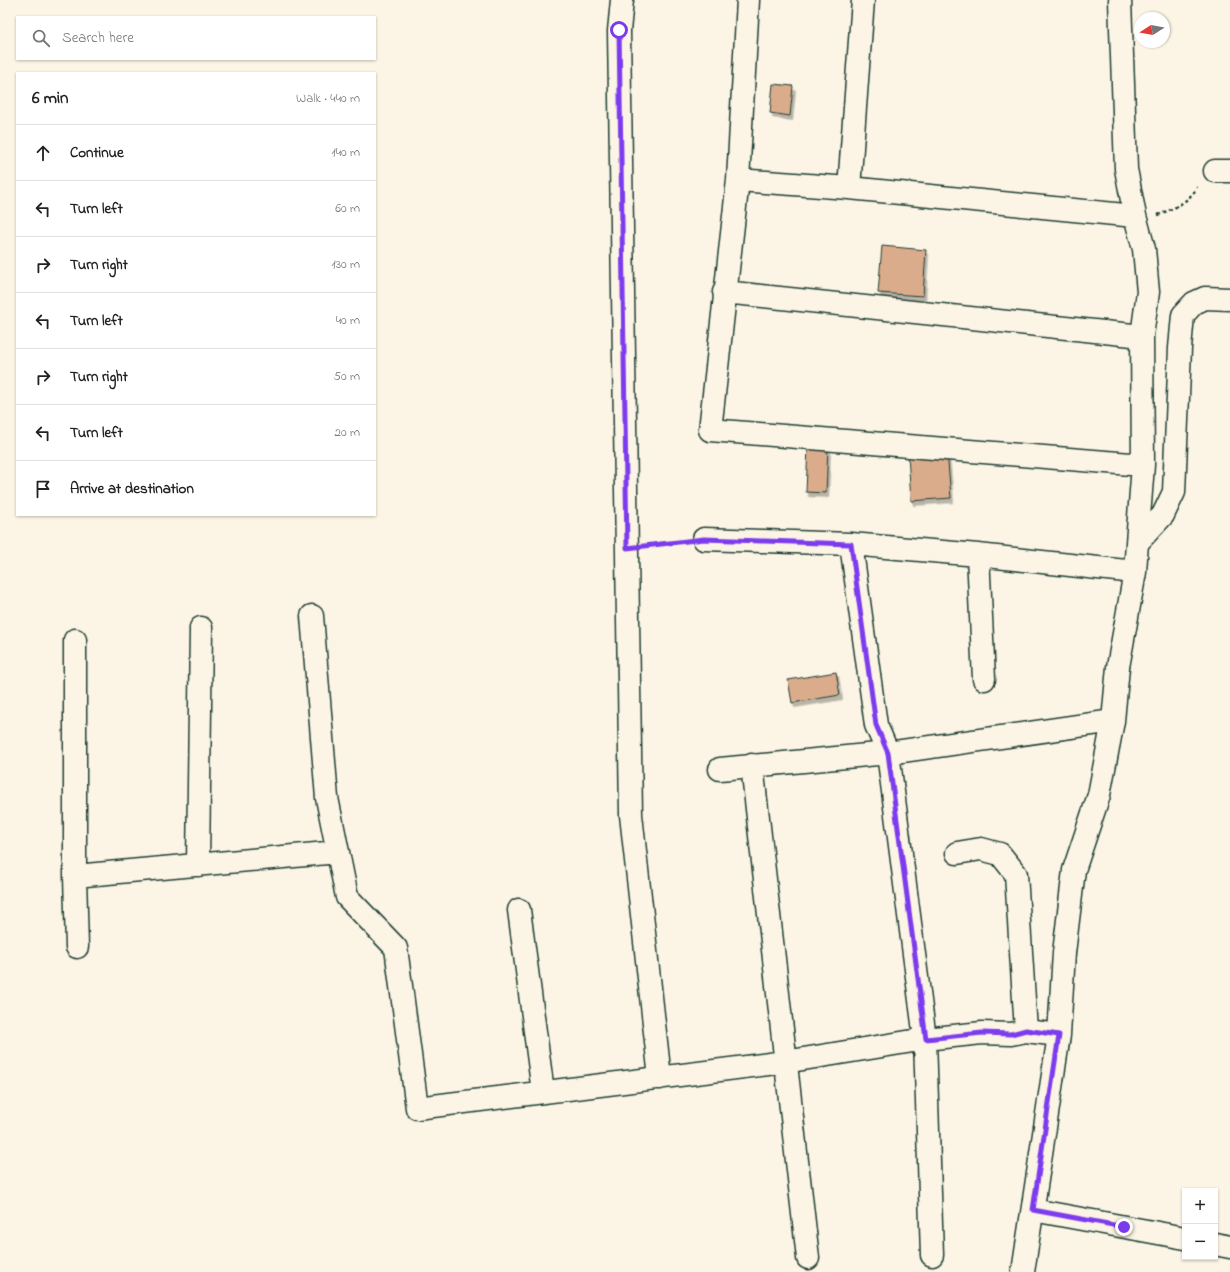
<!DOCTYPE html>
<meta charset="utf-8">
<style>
:root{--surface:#fff;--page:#f6f6f6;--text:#222;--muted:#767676;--line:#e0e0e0}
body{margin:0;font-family:"Indie Flower",sans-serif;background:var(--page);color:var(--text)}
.controls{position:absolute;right:12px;bottom:12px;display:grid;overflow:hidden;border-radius:0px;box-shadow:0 1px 3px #0004}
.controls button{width:36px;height:36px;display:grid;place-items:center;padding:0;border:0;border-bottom:1px solid var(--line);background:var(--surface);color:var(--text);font:20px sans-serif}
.compass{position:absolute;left:1134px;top:12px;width:36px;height:36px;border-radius:50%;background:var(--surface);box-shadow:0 1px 3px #0004;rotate:259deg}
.stop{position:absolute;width:12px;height:12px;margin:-9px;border:3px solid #7c3aed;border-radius:50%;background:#fff}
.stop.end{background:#7c3aed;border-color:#fff;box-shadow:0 1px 4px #0008}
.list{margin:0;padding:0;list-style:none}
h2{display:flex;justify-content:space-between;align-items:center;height:52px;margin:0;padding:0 16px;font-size:17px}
h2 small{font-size:13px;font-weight:400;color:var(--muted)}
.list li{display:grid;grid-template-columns:26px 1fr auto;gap:12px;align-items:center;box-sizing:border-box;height:56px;padding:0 16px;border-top:1px solid var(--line)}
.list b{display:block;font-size:15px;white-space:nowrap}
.list em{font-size:13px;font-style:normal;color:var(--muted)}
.icon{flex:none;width:22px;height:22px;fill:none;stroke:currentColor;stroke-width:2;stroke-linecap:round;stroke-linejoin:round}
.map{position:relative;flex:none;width:1230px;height:1272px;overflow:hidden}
.search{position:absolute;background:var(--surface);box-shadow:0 1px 3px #0004;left:16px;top:16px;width:360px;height:44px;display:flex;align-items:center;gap:10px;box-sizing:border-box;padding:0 14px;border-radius:0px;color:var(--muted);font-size:15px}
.panel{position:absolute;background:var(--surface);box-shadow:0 1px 3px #0004;left:16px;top:72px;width:360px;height:444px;border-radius:0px}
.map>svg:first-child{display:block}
</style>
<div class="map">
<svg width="1230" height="1272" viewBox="0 0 1230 1272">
<defs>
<filter id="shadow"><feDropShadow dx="2.5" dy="4.5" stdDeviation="0" flood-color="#0004"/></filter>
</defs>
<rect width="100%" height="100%" fill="#fcf5e5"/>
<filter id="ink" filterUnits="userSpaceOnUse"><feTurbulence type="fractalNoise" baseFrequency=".025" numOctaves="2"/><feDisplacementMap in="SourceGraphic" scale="8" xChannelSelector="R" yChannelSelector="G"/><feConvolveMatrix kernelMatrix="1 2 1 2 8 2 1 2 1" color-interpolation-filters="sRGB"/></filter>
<g filter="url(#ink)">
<path fill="#daac8b" stroke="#1f3d34" filter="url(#shadow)" d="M 773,84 L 793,86 L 790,116 L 770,113 Z
M 882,246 L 926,250 L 923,296 L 878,293 Z
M 808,446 L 828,446 L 826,493 L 806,492 Z
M 947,451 L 951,498 L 911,501 L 908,455 Z
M 836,672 L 840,695 L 792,703 L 788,680 Z"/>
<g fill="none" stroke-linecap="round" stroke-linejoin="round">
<g stroke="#1f3d34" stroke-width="25">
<path id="minor" d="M 622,0 L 619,31 L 631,815 L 660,1078
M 748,0 L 738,180 L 710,430 L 1143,465
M 1215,171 L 1230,171
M 738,180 L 849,188 L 1135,216
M 849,188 L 863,0
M 724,292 L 1142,336
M 704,539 L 851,544 L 978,555 L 1135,572
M 1137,543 L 1163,515 L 1174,492 L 1180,348 L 1183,315 L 1194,303 L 1205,298 L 1230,299
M 851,544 L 876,725 L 888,753 L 925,1039 L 932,1255
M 978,555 L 984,679
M 312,616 L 327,798 L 347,897 L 396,948 L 417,1108 L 785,1062 L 925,1039 L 982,1033 L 1011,1034 L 1026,1031 L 1059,1035
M 75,640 L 75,876 L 77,947
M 752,765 L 808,1258
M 720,769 L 888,753 L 1113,721
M 957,853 L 981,849 L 1000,854 L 1016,874 L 1026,1031
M 198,865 L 201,628
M 75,876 L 338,852
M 519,910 L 543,1092
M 1033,1210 L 1185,1238
M 1215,1244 L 1230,1247
M 1023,1272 L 1059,1035 L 1064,953 L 1074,870 L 1099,795 L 1113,721 L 1118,667 L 1135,572 L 1137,543 L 1143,465 L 1142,336 L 1148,292 L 1144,249 L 1135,216 L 1126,169 L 1120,0"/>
</g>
<path stroke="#1f3d34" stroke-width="2.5" stroke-dasharray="3 3" stroke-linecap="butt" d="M 1158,215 C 1174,208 1188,203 1197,187
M 649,545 L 680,542"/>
<use href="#minor" stroke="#fcf5e5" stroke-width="22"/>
</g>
</g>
<g fill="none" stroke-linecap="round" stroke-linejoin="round" filter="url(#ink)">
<path stroke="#7c3aed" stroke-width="5" d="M 619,30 L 627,548 L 704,539 L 851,544 L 876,725 L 888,753 L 926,1039 L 982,1033 L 1011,1034 L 1026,1030 L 1059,1035 L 1033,1210 L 1124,1227"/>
</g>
</svg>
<div class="controls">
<button>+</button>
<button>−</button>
</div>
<svg class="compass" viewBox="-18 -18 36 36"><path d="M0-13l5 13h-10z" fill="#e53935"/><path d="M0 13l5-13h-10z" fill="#767676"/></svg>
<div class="stop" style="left:619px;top:30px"></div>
<div class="stop end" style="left:1124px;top:1227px"></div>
<div class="search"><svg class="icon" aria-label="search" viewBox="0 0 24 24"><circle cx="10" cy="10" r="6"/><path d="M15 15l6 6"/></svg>Search here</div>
<section class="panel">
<h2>6 min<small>Walk · 440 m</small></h2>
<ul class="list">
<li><svg class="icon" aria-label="ahead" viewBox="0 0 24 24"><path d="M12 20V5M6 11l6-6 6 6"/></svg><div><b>Continue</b></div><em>140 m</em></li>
<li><svg class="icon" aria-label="left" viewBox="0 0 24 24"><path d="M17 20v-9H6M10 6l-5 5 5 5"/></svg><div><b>Turn left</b></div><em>60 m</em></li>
<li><svg class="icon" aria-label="right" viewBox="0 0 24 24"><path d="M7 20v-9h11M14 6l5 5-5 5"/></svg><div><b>Turn right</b></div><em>130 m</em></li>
<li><svg class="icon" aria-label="left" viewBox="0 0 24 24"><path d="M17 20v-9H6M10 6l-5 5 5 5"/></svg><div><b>Turn left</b></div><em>40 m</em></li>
<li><svg class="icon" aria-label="right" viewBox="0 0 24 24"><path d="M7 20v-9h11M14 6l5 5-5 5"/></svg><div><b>Turn right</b></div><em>50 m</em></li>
<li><svg class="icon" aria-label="left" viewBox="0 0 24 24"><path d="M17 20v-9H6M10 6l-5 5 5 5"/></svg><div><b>Turn left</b></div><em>20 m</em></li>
<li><svg class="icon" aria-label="arrive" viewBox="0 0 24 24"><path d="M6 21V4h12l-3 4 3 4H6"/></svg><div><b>Arrive at destination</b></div></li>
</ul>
</section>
</div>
